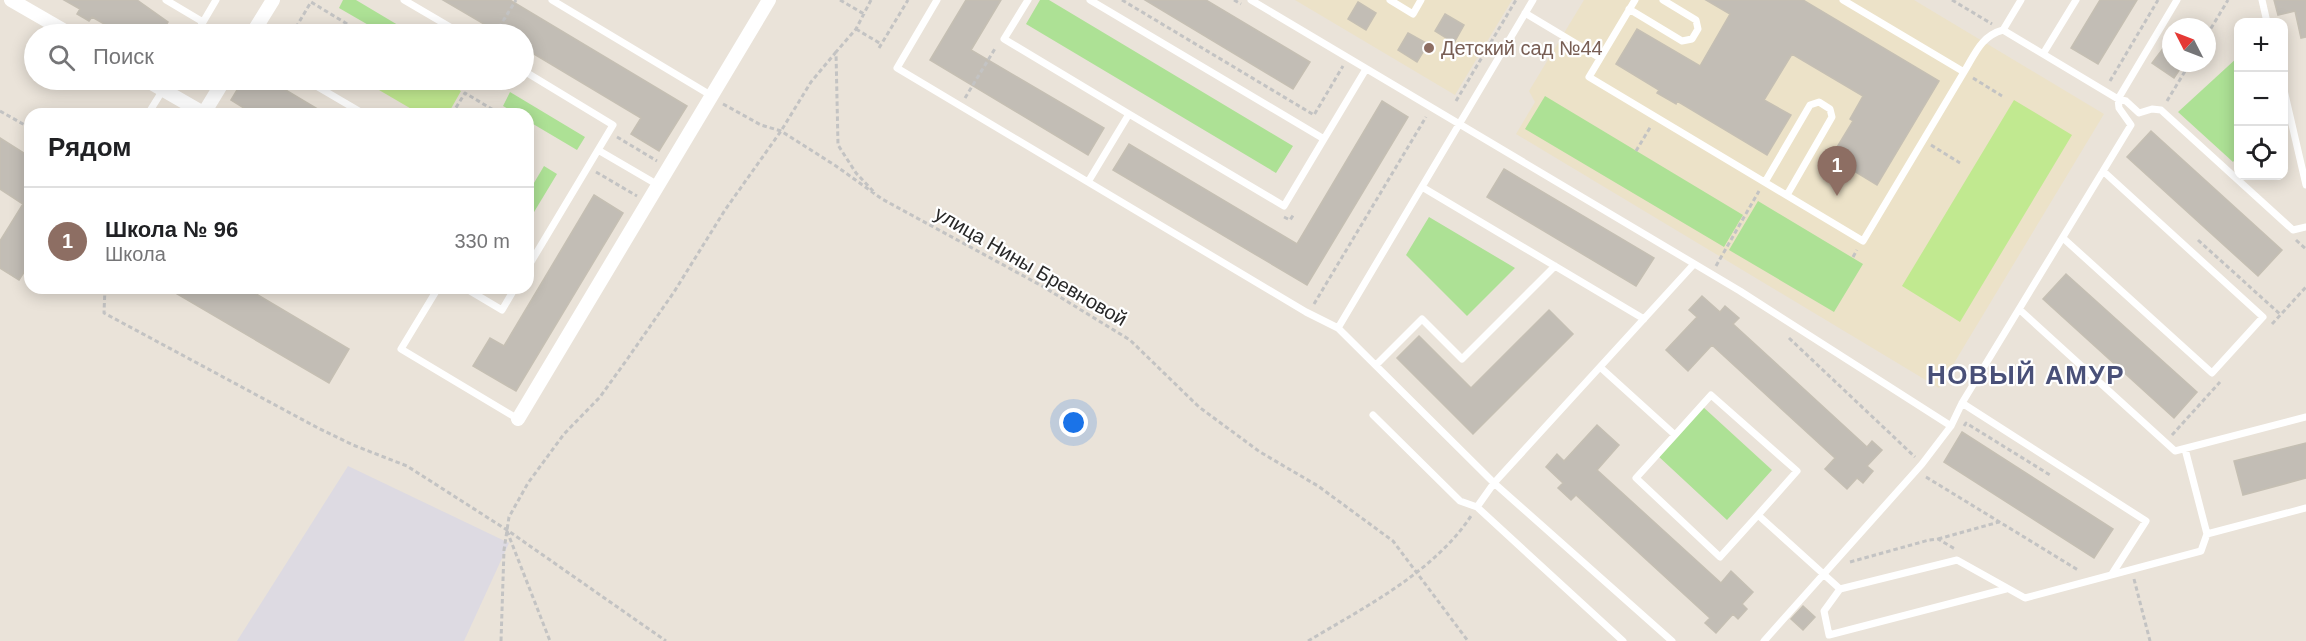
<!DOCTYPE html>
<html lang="ru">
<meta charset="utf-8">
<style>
:root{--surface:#fff;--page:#f2f2f2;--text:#202124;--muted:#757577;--line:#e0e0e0;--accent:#111827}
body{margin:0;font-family:Arial,sans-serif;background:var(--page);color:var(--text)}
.controls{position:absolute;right:18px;top:18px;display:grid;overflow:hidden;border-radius:12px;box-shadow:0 3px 15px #0003}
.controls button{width:54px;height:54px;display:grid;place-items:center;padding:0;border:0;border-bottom:2px solid var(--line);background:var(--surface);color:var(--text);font:30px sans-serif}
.compass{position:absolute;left:2162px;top:18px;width:54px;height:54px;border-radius:50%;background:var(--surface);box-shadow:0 3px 15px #0003;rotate:312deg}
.you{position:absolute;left:1074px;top:423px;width:21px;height:21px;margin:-15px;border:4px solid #fff;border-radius:50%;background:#1a73e8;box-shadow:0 0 0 9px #1a73e833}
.badge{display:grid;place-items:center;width:39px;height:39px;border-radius:50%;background:var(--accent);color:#fff;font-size:20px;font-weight:700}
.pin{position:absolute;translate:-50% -50px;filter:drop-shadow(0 2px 3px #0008)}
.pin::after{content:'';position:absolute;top:32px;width:21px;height:18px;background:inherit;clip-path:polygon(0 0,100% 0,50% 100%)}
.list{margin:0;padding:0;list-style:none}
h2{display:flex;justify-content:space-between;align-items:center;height:78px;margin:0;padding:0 24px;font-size:26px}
h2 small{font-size:20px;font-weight:400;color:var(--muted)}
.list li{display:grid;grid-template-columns:39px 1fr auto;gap:18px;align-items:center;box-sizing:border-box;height:108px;padding:0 24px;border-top:2px solid var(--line)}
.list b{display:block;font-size:22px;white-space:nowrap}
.list p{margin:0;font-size:20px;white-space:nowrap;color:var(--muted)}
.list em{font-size:20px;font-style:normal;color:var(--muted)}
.icon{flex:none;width:33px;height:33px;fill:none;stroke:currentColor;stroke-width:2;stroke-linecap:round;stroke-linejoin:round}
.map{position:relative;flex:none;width:2306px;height:641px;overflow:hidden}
.search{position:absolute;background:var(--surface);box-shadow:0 3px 15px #0003;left:24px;top:24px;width:510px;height:66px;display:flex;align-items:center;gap:15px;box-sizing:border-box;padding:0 21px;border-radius:33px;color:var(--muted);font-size:22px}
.panel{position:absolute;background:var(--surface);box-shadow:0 3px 15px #0003;left:24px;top:108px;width:510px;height:186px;border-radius:18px}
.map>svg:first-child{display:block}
</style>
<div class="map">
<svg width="2306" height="641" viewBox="0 0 2306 641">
<rect width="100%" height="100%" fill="#eae3d9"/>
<path fill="#dddae2" d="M 348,466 L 509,543 L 464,641 L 237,641 Z"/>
<path fill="#ece2c8" d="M 1295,0 L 1512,0 L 1455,95 Z
M 1584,0 L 1914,0 L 2104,114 L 1939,388 L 1516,134 L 1535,102 L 1529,91 Z"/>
<path fill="#ade195" d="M 343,0 L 356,0 L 413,34 L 384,34 L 339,8 Z
M 1040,0 L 1049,0 L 1293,146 L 1276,173 L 1026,24 Z
M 2238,57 L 2238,156 L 2233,162 L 2178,112 Z
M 510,92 L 585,137 L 577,150 L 528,121 L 528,114 L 517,114 L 503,106 Z
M 1545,96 L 1743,215 L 1724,247 L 1525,129 Z
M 544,166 L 557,174 L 528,222 L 528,193 Z
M 1758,201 L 1863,264 L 1834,312 L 1729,250 Z
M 1429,217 L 1515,268 L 1467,316 L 1406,255 Z
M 1702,406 L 1772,470 L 1727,520 L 1657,455 Z"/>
<path fill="#c1e990" d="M 386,80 L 442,80 L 461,91 L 448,114 L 420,114 L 379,90 Z
M 2014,100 L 2072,135 L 1960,322 L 1902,286 Z"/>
<path fill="#c2bdb5" stroke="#c5bfb3" stroke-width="1.5" d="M 64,0 L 137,0 L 168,22 L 161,34 L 122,34 L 92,17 L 89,21 L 77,14 L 80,9 Z
M 443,0 L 510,0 L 687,106 L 659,151 L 631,134 L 641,118 L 524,48 L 524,34 L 501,34 Z
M 966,0 L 1001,0 L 971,50 L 1104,128 L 1088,155 L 930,60 Z
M 1145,0 L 1206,0 L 1310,62 L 1293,89 Z
M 1706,0 L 1803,0 L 1939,81 L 1877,185 L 1831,157 L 1853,121 L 1850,119 L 1863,96 L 1792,54 L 1764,100 L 1791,115 L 1767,155 L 1677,101 L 1676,104 L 1657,93 L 1659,90 L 1616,64 L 1637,29 L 1700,66 L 1730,14 Z
M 2100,0 L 2137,0 L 2098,64 L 2071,48 Z
M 2274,0 L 2306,0 L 2306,37 L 2301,38 L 2295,11 L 2278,15 Z
M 1358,2 L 1376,13 L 1366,30 L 1348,19 Z
M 1445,14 L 1464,25 L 1454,43 L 1435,31 Z
M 1408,33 L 1428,44 L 1417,62 L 1398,50 Z
M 2171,38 L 2171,63 L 2184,63 L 2174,78 L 2152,63 Z
M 243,80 L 269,80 L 326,114 L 240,114 L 244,108 L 231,100 Z
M 1382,101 L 1408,117 L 1307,285 L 1113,170 L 1129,144 L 1297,244 Z
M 2151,131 L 2282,250 L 2258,276 L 2127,157 Z
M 0,138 L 30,157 L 30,263 L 19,280 L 0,268 L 0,241 L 23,204 L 0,189 Z
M 1504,169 L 1654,258 L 1636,286 L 1487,197 Z
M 594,195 L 623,213 L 516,391 L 473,366 L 490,338 L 504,346 Z
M 2066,274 L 2197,392 L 2174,418 L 2043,299 Z
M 167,288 L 246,288 L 349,349 L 329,383 Z
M 1702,296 L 1720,312 L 1725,306 L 1739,318 L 1733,324 L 1867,447 L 1872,441 L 1882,450 L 1867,466 L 1873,471 L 1863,483 L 1857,478 L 1847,489 L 1825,469 L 1835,458 L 1712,345 L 1688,371 L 1666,350 L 1697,317 L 1689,310 Z
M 1549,310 L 1573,334 L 1473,434 L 1397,358 L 1419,336 L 1471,388 Z
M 1597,425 L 1619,445 L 1597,470 L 1721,583 L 1731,571 L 1753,592 L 1742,604 L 1747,609 L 1738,619 L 1733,614 L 1716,633 L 1705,623 L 1710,618 L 1576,495 L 1571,500 L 1558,488 L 1563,483 L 1546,467 L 1557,454 L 1564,461 Z
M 1962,432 L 2113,529 L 2094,558 L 1944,462 Z
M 2306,443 L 2306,478 L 2243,495 L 2234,461 Z
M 1803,606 L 1815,617 L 1803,630 L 1791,619 Z"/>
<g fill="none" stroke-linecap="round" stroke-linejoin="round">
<path stroke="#c3c3c3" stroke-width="3" stroke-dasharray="4.5 3" stroke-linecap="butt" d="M 840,0 L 864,14
M 871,0 L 856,29 L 836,52 L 838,145 L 856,173 L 874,192
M 1122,0 L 1314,115 L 1343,66
M 1234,0 L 1241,4
M 1952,0 L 1992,24
M 856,29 L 881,44
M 292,34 L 311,2 L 357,30 L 354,34
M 345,34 L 355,31
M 495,34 L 516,0
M 2207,35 L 2228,0
M 879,48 L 908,0
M 2284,68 L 2286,79
M 1973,78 L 2002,96
M 2110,81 L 2158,0
M 965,98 L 996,47
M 1456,101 L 1516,0
M 2167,101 L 2190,63
M 723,104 L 761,125 L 781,131 L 836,166 L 882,199 L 1042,286 L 1130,340 L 1199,407 L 1260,452 L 1318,486 L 1393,541 L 1468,641
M 0,111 L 30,128
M 452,114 L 465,93 L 500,114
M 617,137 L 657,161
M 1931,145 L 1960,163
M 1636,151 L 1651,126
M 596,172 L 637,196
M 1284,217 L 1290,220 L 1294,214
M 2198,240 L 2281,315
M 2296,240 L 2306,249
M 1853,257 L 1857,250
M 1716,266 L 1759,191
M 105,288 L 104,313 L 318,428 L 353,445 L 407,466 L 507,530 L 666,641
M 1314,304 L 1426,117
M 2272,324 L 2306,287
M 1789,338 L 1915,457
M 1964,426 L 1966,423 L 2050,475
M 2172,435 L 2220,382
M 1926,477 L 2078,570
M 507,531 L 550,641
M 1938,539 L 1999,522
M 1850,562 L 1929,540 L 1938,539 L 1955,549
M 2134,579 L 2150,641
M 501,641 L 504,550 L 509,517 L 528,483 L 564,434 L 600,397 L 628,358 L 674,292 L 725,210 L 781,131 L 811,82 L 836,52
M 1308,641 C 1365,607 1434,572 1471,516"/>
<path stroke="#fff" stroke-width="7" d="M 166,0 L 203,22
M 404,0 L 462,34
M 552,0 L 712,96
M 937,0 L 897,68 L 1088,182 L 1129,114 L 1004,39 L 1028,0
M 1090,0 L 1324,139 L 1366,69
M 1251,0 L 1740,291 L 1951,426
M 1390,0 L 1413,14 L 1421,0
M 1635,0 L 1589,77 L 1863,241 L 1964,72 L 1843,0
M 2076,0 L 2043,54 L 2118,99 L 2126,101 L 2139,113 L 2152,109 L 2161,110 L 2293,230 L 2306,227
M 2262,0 L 2267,22
M 1629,9 L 1682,41 L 1692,39 L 1698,29 L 1696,20 L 1663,0
M 1525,13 L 1600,58
M 2003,30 L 2043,54
M 196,34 L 216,0
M 524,71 L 613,125 L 528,267
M 1964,72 C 1975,54 1981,36 2003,30 L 2021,0
M 306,80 L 364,114
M 2284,90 L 2306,185
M 148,114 L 169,80
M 1129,114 L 1284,206 L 1324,139
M 598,150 L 658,185
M 1088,182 L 1306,312 L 1338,328 L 1494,483 L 1672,641
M 1765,182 L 1810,105 L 1819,102 L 1830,109 L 1832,117 L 1787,195
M 1422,187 L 1644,319
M 2063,238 L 2212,373 L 2263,317 L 2103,171
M 438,288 L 401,349 L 518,419
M 465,288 L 502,310 L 515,288
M 2020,310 L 2175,451 L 2306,417
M 1338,328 L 1533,0
M 1376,365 L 1422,319 L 1462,359 L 1555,266
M 1600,367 L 1675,435 L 1711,395 L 1797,471 L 1758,515 L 1840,589 L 1957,560 L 2025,598 L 2201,551 L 2207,534
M 1962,403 L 2146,521 L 2112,574
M 1373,415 L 1460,501 L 1477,507 L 1623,641
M 1675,435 L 1636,478 L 1720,557 L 1758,515
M 2185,449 L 2207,534 L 2306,508
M 1477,507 L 1494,483 L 1694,264
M 1840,589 L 1824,611 L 1829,635 L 2006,589
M 1764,641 L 1922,464 L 1951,426 L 1962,403 L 2131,125 L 2119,108 L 2118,99 L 2177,0"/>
<path stroke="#fff" stroke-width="14" d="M 11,0 L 70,34
M 252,34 L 273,0
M 146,80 L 205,114
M 204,113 L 224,80
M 518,419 L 769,0"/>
</g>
<circle fill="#8d6e63" stroke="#fff" stroke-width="2" cx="1429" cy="48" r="6"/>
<g text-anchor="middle" stroke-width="4.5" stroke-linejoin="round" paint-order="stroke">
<g font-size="20" fill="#785e54" stroke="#fff" text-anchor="start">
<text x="1441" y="55">Детский сад №44</text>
</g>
<g font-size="20" fill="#282828" stroke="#fff">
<text transform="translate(1031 266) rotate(30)" y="7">улица Нины Бревновой</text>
</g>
<g font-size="26" font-weight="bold" letter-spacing="1.5" fill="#495078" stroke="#fff">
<text x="2026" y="384">НОВЫЙ АМУР</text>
</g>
</g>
</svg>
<div class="controls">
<button>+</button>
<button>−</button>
<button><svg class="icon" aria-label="locate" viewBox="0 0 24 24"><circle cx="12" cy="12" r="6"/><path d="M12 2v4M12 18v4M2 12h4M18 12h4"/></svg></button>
</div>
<svg class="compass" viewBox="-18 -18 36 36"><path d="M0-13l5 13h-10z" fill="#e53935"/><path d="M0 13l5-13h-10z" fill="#757577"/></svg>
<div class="you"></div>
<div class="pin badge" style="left:1837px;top:196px;background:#8d6e63">1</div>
<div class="search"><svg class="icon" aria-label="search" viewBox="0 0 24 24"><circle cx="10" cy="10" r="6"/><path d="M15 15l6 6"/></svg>Поиск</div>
<section class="panel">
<h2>Рядом<small></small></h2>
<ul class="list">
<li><span class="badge" style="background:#8d6e63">1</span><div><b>Школа № 96</b><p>Школа</p></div><em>330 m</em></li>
</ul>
</section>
</div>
